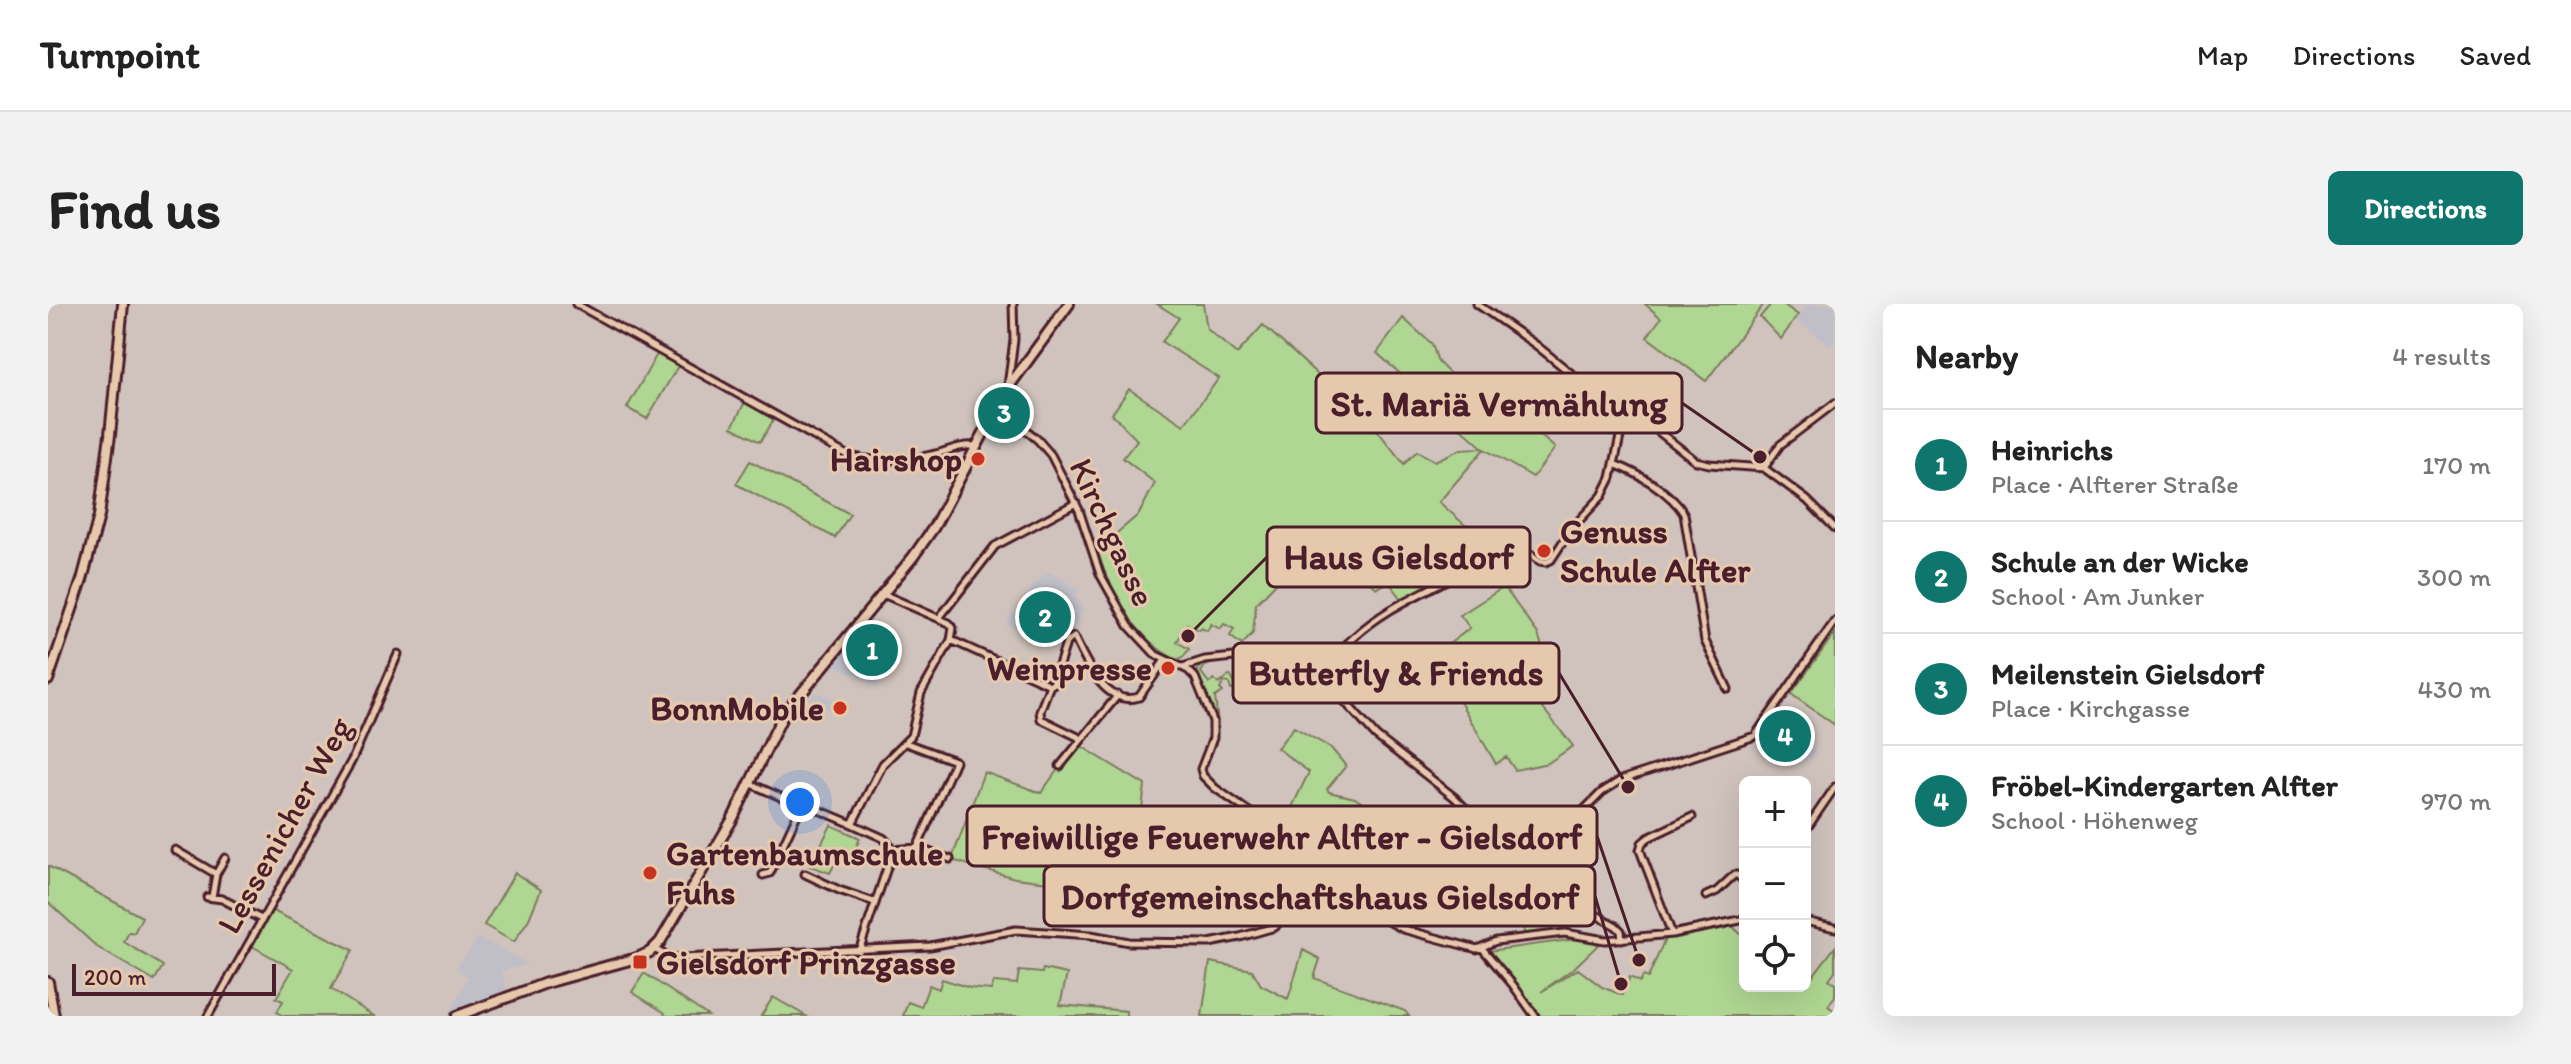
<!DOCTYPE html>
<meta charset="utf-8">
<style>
:root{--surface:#fff;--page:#f2f2f2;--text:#222;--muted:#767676;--line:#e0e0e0;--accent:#0f766e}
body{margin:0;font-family:Itim,sans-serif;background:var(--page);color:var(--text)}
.controls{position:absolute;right:24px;bottom:24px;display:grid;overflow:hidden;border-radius:12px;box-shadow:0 8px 32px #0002}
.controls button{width:72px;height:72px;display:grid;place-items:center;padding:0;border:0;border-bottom:2px solid var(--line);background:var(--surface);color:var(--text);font:40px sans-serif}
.scale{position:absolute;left:24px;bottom:20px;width:204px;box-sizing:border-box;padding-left:8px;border:4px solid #4a1f2b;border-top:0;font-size:22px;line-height:28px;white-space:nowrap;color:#4a1f2b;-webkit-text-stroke:6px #e6c9ad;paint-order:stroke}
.you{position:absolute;left:752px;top:498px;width:28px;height:28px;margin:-20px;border:6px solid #fff;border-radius:50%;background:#1a73e8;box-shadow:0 0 0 12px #1a73e833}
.badge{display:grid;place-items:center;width:52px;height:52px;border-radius:50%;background:var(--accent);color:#fff;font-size:26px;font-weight:700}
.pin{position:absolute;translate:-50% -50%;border:4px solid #fff;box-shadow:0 2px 8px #0006}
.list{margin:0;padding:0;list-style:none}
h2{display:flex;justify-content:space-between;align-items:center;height:104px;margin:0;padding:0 32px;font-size:34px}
h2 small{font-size:26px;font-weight:400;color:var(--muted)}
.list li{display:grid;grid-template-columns:52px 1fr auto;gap:24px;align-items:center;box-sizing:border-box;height:112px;padding:0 32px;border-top:2px solid var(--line)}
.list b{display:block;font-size:30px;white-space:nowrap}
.list p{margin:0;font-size:26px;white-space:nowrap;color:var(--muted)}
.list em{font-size:26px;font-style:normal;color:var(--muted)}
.icon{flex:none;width:44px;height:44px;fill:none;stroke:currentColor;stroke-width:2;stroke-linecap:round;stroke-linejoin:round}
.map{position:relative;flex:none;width:1787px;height:712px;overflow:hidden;border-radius:12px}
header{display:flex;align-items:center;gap:48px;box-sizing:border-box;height:112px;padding:0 40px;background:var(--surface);border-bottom:2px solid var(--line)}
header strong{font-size:38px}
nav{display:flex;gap:44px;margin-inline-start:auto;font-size:28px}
.intro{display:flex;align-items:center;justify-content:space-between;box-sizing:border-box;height:192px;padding:0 48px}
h1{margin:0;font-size:56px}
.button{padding:20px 36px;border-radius:12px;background:var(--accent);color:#fff;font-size:28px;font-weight:700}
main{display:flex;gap:48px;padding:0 48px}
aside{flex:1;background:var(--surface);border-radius:12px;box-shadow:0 8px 32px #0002}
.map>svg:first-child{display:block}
</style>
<header>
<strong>Turnpoint</strong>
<nav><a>Map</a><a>Directions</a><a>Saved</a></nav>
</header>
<div class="intro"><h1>Find us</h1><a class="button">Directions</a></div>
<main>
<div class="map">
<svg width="1787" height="712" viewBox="0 0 1787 712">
<rect width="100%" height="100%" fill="#d0c3bd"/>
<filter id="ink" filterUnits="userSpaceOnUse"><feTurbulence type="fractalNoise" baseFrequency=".0125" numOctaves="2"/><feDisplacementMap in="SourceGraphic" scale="16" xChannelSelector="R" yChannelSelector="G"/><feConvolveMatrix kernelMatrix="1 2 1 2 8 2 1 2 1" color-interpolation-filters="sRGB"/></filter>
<g filter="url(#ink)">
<path fill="#c0bfc8" d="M 1760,0 L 1787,0 L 1787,36 L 1783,42 L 1748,16 Z
M 1001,268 L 1031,285 L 1028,291 L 1036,305 L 1012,347 L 957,320 L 988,278 Z
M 810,325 L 848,349 L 830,383 L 784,360 Z
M 767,388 L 798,399 L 793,411 L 760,398 Z
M 1730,413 L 1768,447 L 1762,456 L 1753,450 L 1751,452 L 1743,450 L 1717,425 Z
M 430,633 L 480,660 L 454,667 L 460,689 L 400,712 L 420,673 L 408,665 Z"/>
<path fill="#afd692" stroke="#7c7a5e" stroke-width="2" d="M 1109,0 L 1155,0 L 1159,25 L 1189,50 L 1215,21 L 1325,121 L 1356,160 L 1369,147 L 1387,157 L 1413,145 L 1435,144 L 1329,49 L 1355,14 L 1384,40 L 1390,58 L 1418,86 L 1427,76 L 1507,144 L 1485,173 L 1436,145 L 1391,198 L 1443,244 L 1393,276 L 1354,295 L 1341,278 L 1329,284 L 1268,237 L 1208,300 L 1205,329 L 1194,341 L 1182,332 L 1186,325 L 1176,320 L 1172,325 L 1163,320 L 1159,327 L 1153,324 L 1151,326 L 1139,320 L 1129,338 L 1141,345 L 1135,353 L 1129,356 C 1087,336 1062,288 1049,246 L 1091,210 L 1107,179 L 1075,154 L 1089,136 L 1064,110 L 1081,85 L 1136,121 L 1171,74 L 1114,38 L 1131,14 Z
M 1597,0 L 1716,0 L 1658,77 L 1599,33 L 1613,14 Z
M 1723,0 L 1735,0 L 1750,11 L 1733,35 L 1712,13 Z
M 609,50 L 630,62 L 599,115 L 579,104 Z
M 697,98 L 726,115 L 712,138 L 684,123 Z
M 702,157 L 802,210 L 787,234 L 688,180 Z
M 1456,283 L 1490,330 L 1507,382 L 1493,402 L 1525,442 L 1500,459 L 1467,466 L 1458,453 L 1448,460 L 1404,384 L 1373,368 L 1392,347 L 1422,324 L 1412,311 Z
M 1787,329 L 1787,421 L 1743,390 Z
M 1165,359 L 1157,362 L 1153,368 L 1161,379 L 1166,375 L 1171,380 L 1182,371 L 1187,380 L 1209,380 L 1183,386 L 1181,379 L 1176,378 L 1172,385 L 1175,388 L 1167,393 L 1170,419 L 1149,368 L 1154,360 Z
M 1246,423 L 1283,444 L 1298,462 L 1279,485 L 1281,488 L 1307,494 L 1343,519 L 1357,535 L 1408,570 L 1422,567 L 1400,609 L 1383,602 L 1386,596 L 1371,589 L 1366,598 L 1355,593 L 1362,575 L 1324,553 L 1292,542 L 1274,520 L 1243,505 L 1261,468 L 1229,444 Z
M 1033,442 L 1097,481 L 1092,521 L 1150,538 L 1176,541 L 1191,580 L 1105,602 L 1079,604 L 1033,599 L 1034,582 L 967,574 L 907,557 L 905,552 L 936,468 L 993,489 L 1010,465 L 1013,467 Z
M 783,521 L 812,534 L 803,556 L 791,551 L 782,569 L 762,562 Z
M 0,562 L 94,613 L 86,629 L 81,628 L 76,638 L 115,662 L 106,677 L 49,643 L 0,598 Z
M 467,569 L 493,586 L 481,615 L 466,638 L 436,621 Z
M 1494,581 L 1516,597 C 1520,606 1517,617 1513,626 L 1476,630 L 1474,605 L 1472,604 Z
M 223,606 L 305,646 L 283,685 L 326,712 L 235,712 L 229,708 L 235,697 L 228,694 L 245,665 L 202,641 Z
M 1683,621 L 1697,634 L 1697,682 L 1757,682 L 1787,643 L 1787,667 L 1781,675 L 1787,680 L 1787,692 L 1780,702 L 1787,707 L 1787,712 L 1490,712 L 1466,678 L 1440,647 L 1529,635 L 1552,639 L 1526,664 L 1493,688 L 1530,665 L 1554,683 L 1574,691 L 1582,673 L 1592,678 L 1595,672 L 1600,674 L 1617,635 L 1679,624 Z
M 1255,646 L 1272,655 L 1266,674 L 1357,707 L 1361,712 L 1154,712 L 1162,658 L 1204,666 L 1213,681 L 1240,695 Z
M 995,665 L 1019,670 L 1012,701 L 1078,707 L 1078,712 L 855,712 L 860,698 L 873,703 L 881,681 L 891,685 L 894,675 L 922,684 L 943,686 L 946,678 L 969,680 L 971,667 L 994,669 Z
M 596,669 L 660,712 L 616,712 L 617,709 L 584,688 Z
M 725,693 L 758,712 L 713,712 Z"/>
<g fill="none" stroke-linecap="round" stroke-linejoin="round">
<g stroke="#4a1f2b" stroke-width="11">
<path id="street" d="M 528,0 L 799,151 C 824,159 858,157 883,151 C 898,148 913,140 928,142
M 1429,0 L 1488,41 L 1551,92 L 1606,124 L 1648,157 L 1661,160 L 1716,164
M 960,82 L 966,36 L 965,0
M 953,98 L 972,121 L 990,136 L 1003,151 L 1031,206 L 1052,270 L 1081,322 L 1108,351 L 1140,366 L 1147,373 L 1165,417 L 1165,434 L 1153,465 L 1155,472 L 1167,484 L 1224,524 L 1237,540 L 1251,566 L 1278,584 L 1355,625 L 1429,645 L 1448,637 L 1517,629 L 1557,636 L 1624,630 L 1697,615
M 941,121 L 971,121
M 1566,160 C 1590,169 1623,188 1636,210 L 1657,337 L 1680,385
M 1716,164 L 1732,141 L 1787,99
M 1716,164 L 1759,196 L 1787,224
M 835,290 L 901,319 L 905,324 L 903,336 L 1002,381 L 992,407 L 993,415 L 1034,435
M 891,314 L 947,242 L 1028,199
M 1135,363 L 1157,356 L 1186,353 L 1264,369 L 1299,400 L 1328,432 L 1406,493 L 1478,564 L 1515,592 L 1568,622 L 1573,627 L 1574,635
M 1261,367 C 1281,362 1291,347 1305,334 C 1344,298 1386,286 1428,259 C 1439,251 1450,237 1464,237 L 1492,257 L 1498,258 L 1503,256 L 1524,224 L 1554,192 L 1563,174 L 1573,128 L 1580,110
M 1002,381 L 1005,380 L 1018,339 L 1026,333 C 1037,356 1057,404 1091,393 L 1117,356
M 858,439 L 907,457 L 869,544
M 1012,462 L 1070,391
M 701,479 L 753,502 L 771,506 L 804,520 L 835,534 L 843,542 L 843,552 L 811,647
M 804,520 L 835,460 L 863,432 L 873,389 L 903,336
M 1757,527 L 1787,483
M 127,546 L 168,570 L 164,593
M 844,546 L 869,544 L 902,555
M 1478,564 L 1554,488 L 1573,476 L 1707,432 L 1787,317
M 168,570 L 177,554
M 757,570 L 791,586 L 826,598
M 715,571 L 722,569 L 753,502
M 1658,592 L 1669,587 L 1686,571 L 1689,571 L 1697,577
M 159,593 L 174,595 L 213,615
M 1757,617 L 1787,624
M 1624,630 L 1592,546 L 1594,539 L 1600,534 L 1644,513
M 1434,644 L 1465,681 L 1487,712
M 606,645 L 621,653 L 634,654 L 882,642 L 968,626 L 1043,631 L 1081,638 L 1161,639 L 1192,633 L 1227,623 L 1232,616 L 1238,592 L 1251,566
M 160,712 L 304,456 L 350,350"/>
</g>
<g stroke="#4a1f2b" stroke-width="14">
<path id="secondary" d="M 0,376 L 34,276 L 51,212 L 62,131 L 75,0
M 0,678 L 6,712
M 409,712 L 498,679 L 589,654 L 602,648 L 612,638 L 684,516 L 734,413 L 865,253 L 886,223 L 959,85 L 1021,0"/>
</g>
<use href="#street" stroke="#e6c9ad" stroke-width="5"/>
<use href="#secondary" stroke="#e6c9ad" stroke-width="8"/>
</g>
</g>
<g fill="#c8321e" stroke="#e6c9ad" stroke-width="3">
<circle cx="930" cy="155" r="8"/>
<circle cx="1496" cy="247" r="8"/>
<circle cx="1120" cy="364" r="8"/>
<circle cx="792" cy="404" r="8"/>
<circle cx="602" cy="569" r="8"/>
<rect x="584" y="650" width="16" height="16" rx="4"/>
</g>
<g text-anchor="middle" stroke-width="6" stroke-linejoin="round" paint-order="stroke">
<g font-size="34" font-weight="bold" fill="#4a1f2b" stroke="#e6c9ad" text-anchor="end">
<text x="914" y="167">Hairshop</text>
<text x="1512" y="239" text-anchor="start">Genuss<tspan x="1512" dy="39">Schule Alfter</tspan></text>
<text x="1104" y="376">Weinpresse</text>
<text x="776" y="416">BonnMobile</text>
<text x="618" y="561" text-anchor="start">Gartenbaumschule<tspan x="618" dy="39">Fuhs</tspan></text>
<text x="608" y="670" text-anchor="start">Gielsdorf Prinzgasse</text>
</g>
<g font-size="34" fill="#4a1f2b" stroke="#e6c9ad">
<text transform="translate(1065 228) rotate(65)" y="12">Kirchgasse</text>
<text transform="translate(236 521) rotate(-61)" y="12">Lessenicher Weg</text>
</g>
</g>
<path fill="none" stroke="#4a1f2b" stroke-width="3" d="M1712 153L1634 99M1140 332L1219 253M1580 483L1511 369M1591 656L1549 532M1573 680L1547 592"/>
<g fill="#4a1f2b" stroke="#e6c9ad" stroke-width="3">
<circle cx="1712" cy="153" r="8"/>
<circle cx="1140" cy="332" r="8"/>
<circle cx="1580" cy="483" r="8"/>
<circle cx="1591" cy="656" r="8"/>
<circle cx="1573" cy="680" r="8"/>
</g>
<g fill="#e6c9ad" stroke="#4a1f2b" stroke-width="3">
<rect x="1268" y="69" width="366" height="60" rx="8"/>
<rect x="1219" y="223" width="263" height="60" rx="8"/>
<rect x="1185" y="339" width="326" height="60" rx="8"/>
<rect x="919" y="502" width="630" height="60" rx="8"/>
<rect x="996" y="562" width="551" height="60" rx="8"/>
</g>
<g font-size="36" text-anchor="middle" font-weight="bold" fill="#4a1f2b">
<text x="1451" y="112">St. Mariä Vermählung</text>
<text x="1351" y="265">Haus Gielsdorf</text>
<text x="1348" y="381">Butterfly &amp; Friends</text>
<text x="1234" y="545">Freiwillige Feuerwehr Alfter - Gielsdorf</text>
<text x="1272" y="605">Dorfgemeinschaftshaus Gielsdorf</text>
</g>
</svg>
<div class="controls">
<button>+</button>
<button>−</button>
<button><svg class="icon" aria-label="locate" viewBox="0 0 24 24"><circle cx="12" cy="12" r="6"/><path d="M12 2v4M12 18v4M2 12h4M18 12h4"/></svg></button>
</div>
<div class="scale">200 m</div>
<div class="you"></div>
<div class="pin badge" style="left:824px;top:346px">1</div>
<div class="pin badge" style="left:997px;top:313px">2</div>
<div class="pin badge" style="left:956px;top:109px">3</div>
<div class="pin badge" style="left:1737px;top:432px">4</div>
</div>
<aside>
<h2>Nearby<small>4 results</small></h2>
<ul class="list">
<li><span class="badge">1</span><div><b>Heinrichs</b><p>Place · Alfterer Straße</p></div><em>170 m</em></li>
<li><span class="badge">2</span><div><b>Schule an der Wicke</b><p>School · Am Junker</p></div><em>300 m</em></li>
<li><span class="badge">3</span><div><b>Meilenstein Gielsdorf</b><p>Place · Kirchgasse</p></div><em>430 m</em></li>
<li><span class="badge">4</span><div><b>Fröbel-Kindergarten Alfter</b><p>School · Höhenweg</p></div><em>970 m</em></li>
</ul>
</aside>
</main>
